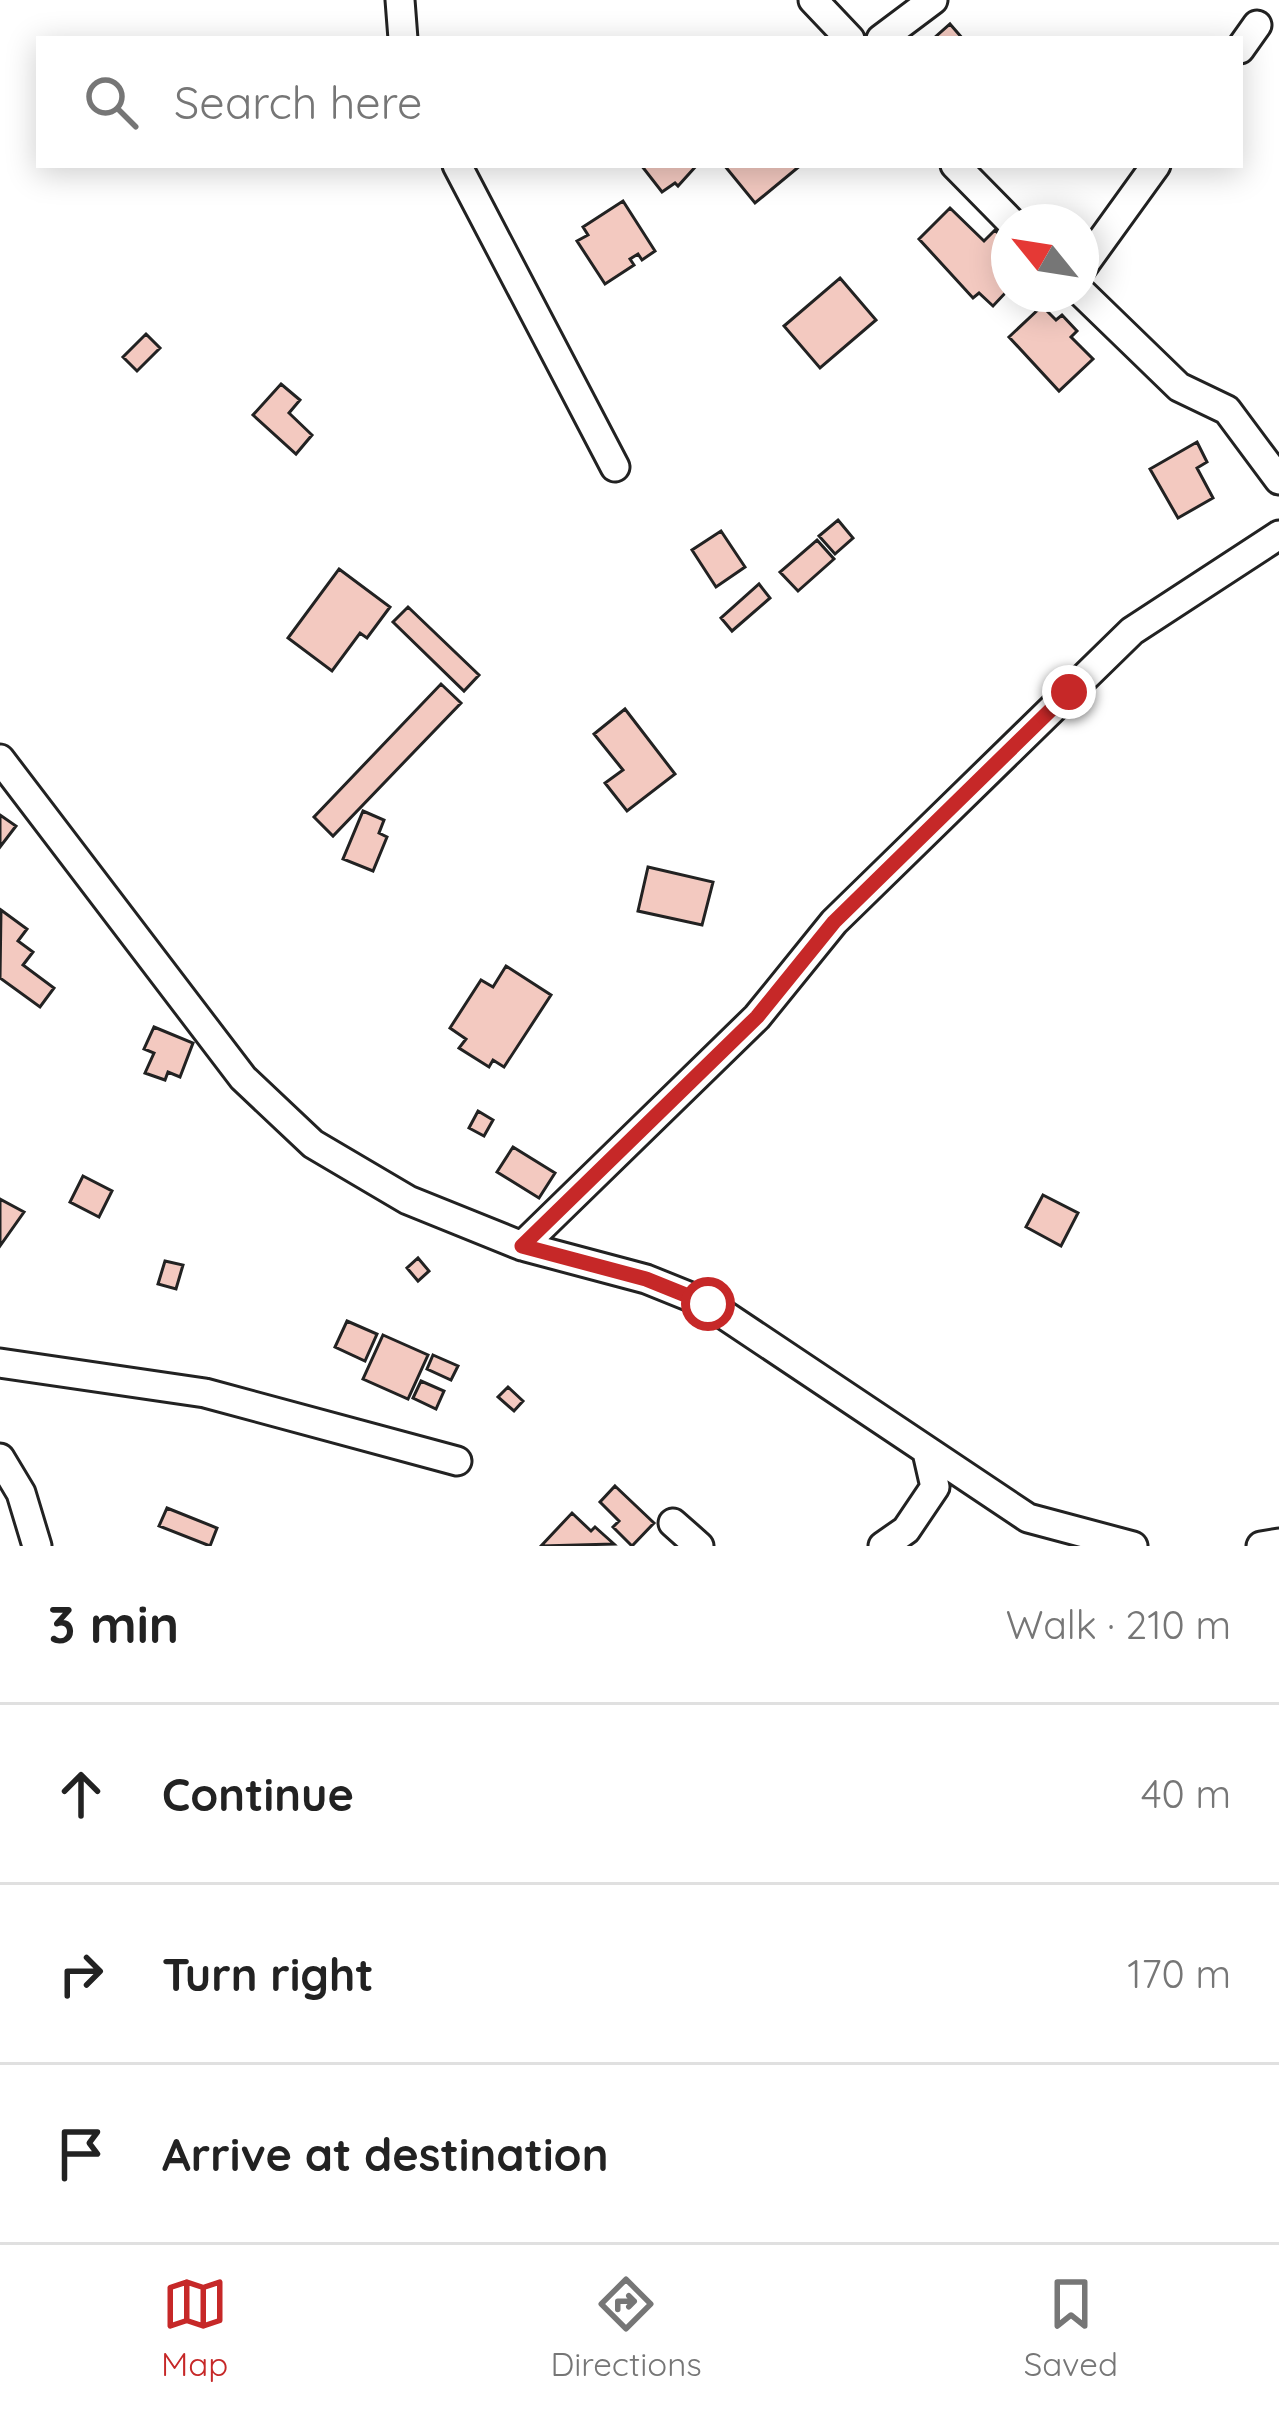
<!DOCTYPE html>
<meta charset="utf-8">
<style>
:root{--surface:#fff;--page:#f6f6f6;--text:#222;--muted:#767676;--line:#e0e0e0;--accent:#c62828}
body{margin:0;font-family:Quicksand,sans-serif;background:var(--page);color:var(--text)}
.compass{position:absolute;left:991px;top:204px;width:108px;height:108px;border-radius:50%;background:var(--surface);box-shadow:0 6px 30px #0003;rotate:300deg}
.stop{position:absolute;width:36px;height:36px;margin:-27px;border:9px solid #c62828;border-radius:50%;background:#fff}
.stop.end{background:#c62828;border-color:#fff;box-shadow:0 3px 12px #0008}
.list{margin:0;padding:0;list-style:none}
h2{display:flex;justify-content:space-between;align-items:center;height:156px;margin:0;padding:0 48px;font-size:51px}
h2 small{font-size:39px;font-weight:400;color:var(--muted)}
.list li{display:grid;grid-template-columns:78px 1fr auto;gap:36px;align-items:center;box-sizing:border-box;height:180px;padding:0 48px;border-top:3px solid var(--line)}
.list b{display:block;font-size:45px;white-space:nowrap}
.list em{font-size:39px;font-style:normal;color:var(--muted)}
.icon{flex:none;width:66px;height:66px;fill:none;stroke:currentColor;stroke-width:2;stroke-linecap:round;stroke-linejoin:round}
.map{position:relative;flex:none;width:1279px;height:1546px;overflow:hidden}
.search{position:absolute;background:var(--surface);box-shadow:0 6px 30px #0003;left:36px;right:36px;top:36px;height:132px;display:flex;align-items:center;gap:30px;box-sizing:border-box;padding:0 42px;border-radius:0px;color:var(--muted);font-size:45px}
.sheet{height:696px;background:var(--surface)}
nav{display:flex;justify-content:space-around;align-items:center;box-sizing:border-box;height:168px;border-top:3px solid var(--line);background:var(--surface);font-size:33px;color:var(--muted)}
nav a{display:grid;justify-items:center;gap:6px}
nav .on{color:var(--accent)}
.map>svg:first-child{display:block}
</style>
<div class="map">
<svg width="1279" height="1546" viewBox="0 0 1279 1546">
<rect width="100%" height="100%" fill="#fff"/>
<path fill="#f3c9c0" stroke="#222" stroke-width="3" d="M 950,24 L 963,39 L 933,39 Z
M 641,165 L 697,165 L 678,186 L 675,183 L 662,192 Z
M 724,165 L 801,165 L 755,203 Z
M 623,201 L 655,251 L 642,260 L 638,254 L 630,259 L 634,265 L 605,284 L 577,241 L 588,235 L 583,227 Z
M 950,208 L 984,241 L 995,230 L 1009,244 L 1009,259 L 999,269 L 1009,278 L 1009,289 L 993,306 L 979,293 L 973,298 L 919,239 Z
M 840,278 L 876,320 L 820,368 L 784,326 Z
M 1042,306 L 1056,320 L 1062,315 L 1077,331 L 1071,337 L 1093,359 L 1059,391 L 1009,337 Z
M 146,334 L 160,348 L 137,371 L 123,357 Z
M 281,384 L 300,400 L 289,413 L 312,435 L 296,454 L 253,415 Z
M 1197,442 L 1207,462 L 1197,468 L 1213,498 L 1178,518 L 1150,469 Z
M 838,520 L 853,538 L 835,554 L 819,536 Z
M 721,531 L 745,567 L 716,587 L 692,550 Z
M 817,540 L 834,559 L 798,591 L 780,572 Z
M 339,569 L 390,607 L 367,638 L 360,633 L 332,671 L 288,638 Z
M 759,584 L 770,598 L 732,631 L 721,618 Z
M 408,607 L 479,675 L 464,691 L 393,622 Z
M 441,684 L 461,703 L 333,836 L 314,817 Z
M 625,709 L 675,774 L 627,811 L 605,783 L 623,770 L 594,734 Z
M 363,811 L 384,820 L 379,833 L 387,837 L 373,871 L 343,859 Z
M 0,815 L 16,826 L 0,847 Z
M 648,867 L 713,882 L 702,925 L 638,911 Z
M 1,910 L 27,929 L 18,941 L 33,952 L 23,965 L 54,988 L 40,1007 L 0,978 Z
M 506,966 L 551,995 L 504,1067 L 493,1060 L 489,1067 L 459,1048 L 466,1039 L 450,1028 L 481,980 L 493,987 Z
M 154,1027 L 193,1043 L 180,1077 L 168,1072 L 165,1080 L 145,1073 L 154,1053 L 144,1049 Z
M 478,1111 L 493,1120 L 484,1136 L 469,1128 Z
M 513,1147 L 555,1173 L 539,1198 L 497,1172 Z
M 83,1176 L 112,1191 L 99,1217 L 70,1202 Z
M 1043,1195 L 1078,1213 L 1061,1246 L 1026,1227 Z
M 0,1199 L 24,1212 L 0,1246 Z
M 418,1258 L 429,1271 L 418,1281 L 407,1268 Z
M 165,1261 L 183,1265 L 176,1289 L 158,1284 Z
M 347,1321 L 377,1334 L 365,1361 L 335,1347 Z
M 383,1335 L 428,1355 L 408,1399 L 363,1379 Z
M 433,1355 L 458,1366 L 451,1380 L 427,1369 Z
M 421,1381 L 444,1391 L 436,1409 L 413,1398 Z
M 508,1387 L 523,1401 L 514,1411 L 498,1397 Z
M 615,1486 L 654,1523 L 632,1546 L 613,1527 L 619,1521 L 600,1502 Z
M 167,1508 L 217,1528 L 210,1546 L 159,1526 Z
M 572,1513 L 591,1531 L 595,1527 L 614,1544 L 541,1546 Z"/>
<g fill="none" stroke-linecap="round" stroke-linejoin="round">
<g stroke="#222" stroke-width="33">
<path id="minor" d="M 400,0 L 403,39
M 813,0 L 850,39
M 881,39 L 933,0
M 1240,49 L 1257,25
M 457,165 L 615,467
M 955,165 L 1011,222
M 1081,269 L 1156,165
M 1081,292 L 1179,387 L 1227,410 L 1279,480
M 0,759 L 243,1078 L 313,1144 L 408,1200 L 522,1246 L 646,1279 L 708,1304 L 1028,1518 L 1133,1546
M 522,1246 L 757,1017 L 834,922 L 1132,631 L 1279,535
M 0,1363 L 205,1393 L 457,1461
M 0,1458 L 21,1493 L 37,1546
M 673,1523 L 699,1546
M 883,1546 L 906,1530 L 935,1487 L 927,1452
M 1261,1546 L 1279,1543"/>
</g>
<use href="#minor" stroke="#fff" stroke-width="27"/>
</g>
<g fill="none" stroke-linecap="round" stroke-linejoin="round">
<path stroke="#c62828" stroke-width="15" d="M 708,1304 L 646,1279 L 522,1246 L 757,1017 L 834,922 L 1069,692"/>
</g>
</svg>
<svg class="compass" viewBox="-18 -18 36 36"><path d="M0-13l5 13h-10z" fill="#e53935"/><path d="M0 13l5-13h-10z" fill="#767676"/></svg>
<div class="stop" style="left:708px;top:1304px"></div>
<div class="stop end" style="left:1069px;top:692px"></div>
<div class="search"><svg class="icon" aria-label="search" viewBox="0 0 24 24"><circle cx="10" cy="10" r="6"/><path d="M15 15l6 6"/></svg>Search here</div>
</div>
<section class="sheet">
<h2>3 min<small>Walk · 210 m</small></h2>
<ul class="list">
<li><svg class="icon" aria-label="ahead" viewBox="0 0 24 24"><path d="M12 20V5M6 11l6-6 6 6"/></svg><div><b>Continue</b></div><em>40 m</em></li>
<li><svg class="icon" aria-label="right" viewBox="0 0 24 24"><path d="M7 20v-9h11M14 6l5 5-5 5"/></svg><div><b>Turn right</b></div><em>170 m</em></li>
<li><svg class="icon" aria-label="arrive" viewBox="0 0 24 24"><path d="M6 21V4h12l-3 4 3 4H6"/></svg><div><b>Arrive at destination</b></div></li>
</ul>
</section>
<nav>
<a class="on"><svg class="icon" aria-label="map" viewBox="0 0 24 24"><path d="M3 6l6-2 6 2 6-2v14l-6 2-6-2-6 2zM9 4v14M15 6v14"/></svg>Map</a>
<a><svg class="icon" aria-label="directions" viewBox="0 0 24 24"><path d="M12 3l9 9-9 9-9-9zM9 14v-3h6M13 9l2 2-2 2"/></svg>Directions</a>
<a><svg class="icon" aria-label="saved" viewBox="0 0 24 24"><path d="M7 4h10v16l-5-4-5 4z"/></svg>Saved</a>
</nav>
